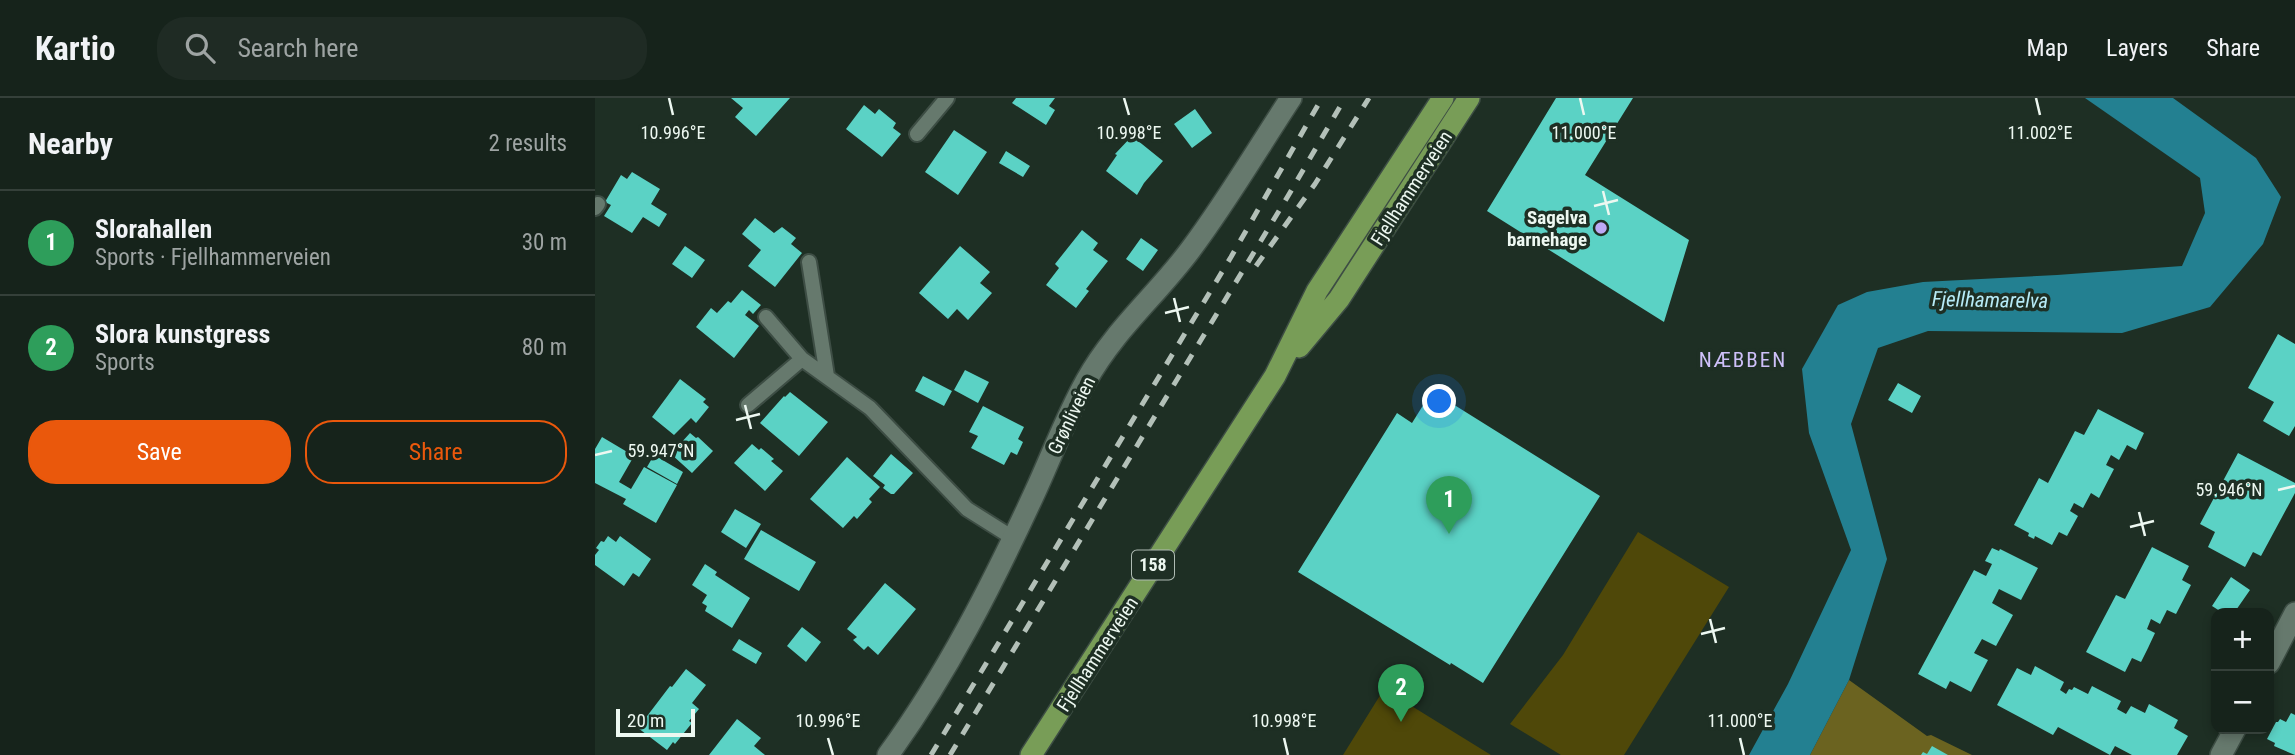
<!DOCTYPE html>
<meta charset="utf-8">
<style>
:root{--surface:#16231b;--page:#1f2b24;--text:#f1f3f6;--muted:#9ea4a3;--line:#35403a;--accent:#ea580c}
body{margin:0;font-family:"Roboto Condensed",sans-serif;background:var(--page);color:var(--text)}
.controls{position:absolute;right:21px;bottom:21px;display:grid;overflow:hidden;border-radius:14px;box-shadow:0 4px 10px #0003}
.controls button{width:63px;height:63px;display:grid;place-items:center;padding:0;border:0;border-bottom:2px solid var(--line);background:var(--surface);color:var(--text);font:35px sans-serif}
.scale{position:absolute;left:21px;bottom:18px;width:79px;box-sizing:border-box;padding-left:7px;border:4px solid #edf8f1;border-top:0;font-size:19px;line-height:24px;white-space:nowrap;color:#edf8f1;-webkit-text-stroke:5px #1e2f24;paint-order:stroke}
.you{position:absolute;left:845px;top:304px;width:24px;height:24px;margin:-18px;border:5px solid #fff;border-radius:50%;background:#1a73e8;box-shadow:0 0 0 10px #1a73e833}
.badge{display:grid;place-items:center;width:46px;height:46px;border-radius:50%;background:var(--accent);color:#fff;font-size:23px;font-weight:700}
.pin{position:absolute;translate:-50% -58px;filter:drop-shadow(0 2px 4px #0008)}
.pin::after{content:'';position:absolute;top:37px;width:24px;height:21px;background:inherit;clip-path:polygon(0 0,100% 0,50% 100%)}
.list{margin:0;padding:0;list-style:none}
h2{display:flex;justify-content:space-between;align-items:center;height:91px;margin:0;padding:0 28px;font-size:30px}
h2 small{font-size:23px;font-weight:400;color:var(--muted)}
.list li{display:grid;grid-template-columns:46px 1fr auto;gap:21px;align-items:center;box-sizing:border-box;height:105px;padding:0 28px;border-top:2px solid var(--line)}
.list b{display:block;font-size:26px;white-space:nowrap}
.list p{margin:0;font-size:23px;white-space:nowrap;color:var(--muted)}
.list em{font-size:23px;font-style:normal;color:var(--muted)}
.actions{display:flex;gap:14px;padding:21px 28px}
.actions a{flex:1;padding:16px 0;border:2px solid var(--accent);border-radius:28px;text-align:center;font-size:24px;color:var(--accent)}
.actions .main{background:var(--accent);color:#fff}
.icon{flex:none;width:38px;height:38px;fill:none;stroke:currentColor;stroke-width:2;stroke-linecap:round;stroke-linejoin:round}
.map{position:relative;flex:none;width:1700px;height:657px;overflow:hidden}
header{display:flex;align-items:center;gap:42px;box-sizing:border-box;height:98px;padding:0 35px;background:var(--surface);border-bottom:2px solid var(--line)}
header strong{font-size:33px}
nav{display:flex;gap:38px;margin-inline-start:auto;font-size:24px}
.search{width:490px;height:63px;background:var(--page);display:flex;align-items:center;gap:18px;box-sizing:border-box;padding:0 24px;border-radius:28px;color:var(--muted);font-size:26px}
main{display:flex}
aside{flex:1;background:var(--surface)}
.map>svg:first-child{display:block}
</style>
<header>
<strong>Kartio</strong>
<div class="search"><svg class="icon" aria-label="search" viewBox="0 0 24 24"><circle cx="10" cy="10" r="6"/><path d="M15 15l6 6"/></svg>Search here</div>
<nav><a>Map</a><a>Layers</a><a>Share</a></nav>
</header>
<main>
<aside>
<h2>Nearby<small>2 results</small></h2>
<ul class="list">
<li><span class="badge" style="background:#2e9e5b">1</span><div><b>Slorahallen</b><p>Sports · Fjellhammerveien</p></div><em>30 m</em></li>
<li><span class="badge" style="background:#2e9e5b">2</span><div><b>Slora kunstgress</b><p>Sports</p></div><em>80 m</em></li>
</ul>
<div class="actions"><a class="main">Save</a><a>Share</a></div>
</aside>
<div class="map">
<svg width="1700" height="657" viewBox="0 0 1700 657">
<rect width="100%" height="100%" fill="#1e2f24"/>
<path fill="#4f4809" d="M 1043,434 L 1134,489 L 1029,657 L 966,657 L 915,626 L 968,557 Z
M 789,591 L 896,657 L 748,657 Z"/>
<path fill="#6b6320" d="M 1254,582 L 1332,638 L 1336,637 L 1377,657 L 1215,657 Z"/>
<path fill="#238091" d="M 1490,0 L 1578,0 L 1661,60 L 1686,99 L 1668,146 L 1615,209 L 1527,235 L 1333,233 L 1283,250 L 1256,326 L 1292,461 L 1254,582 L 1215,657 L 1154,657 L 1193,586 L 1256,452 L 1214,335 L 1207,271 L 1243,207 L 1272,194 L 1328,184 L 1462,177 L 1587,168 L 1610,115 L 1605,80 Z"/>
<path fill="#5bd2c5" d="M 136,0 L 195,0 L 161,38 L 140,19 L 148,10 Z
M 421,0 L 460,0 L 454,8 L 460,12 L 451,27 L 417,5 Z
M 961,0 L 1038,0 L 990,77 L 1094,142 L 1069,224 L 892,113 Z
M 269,7 L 280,16 L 284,11 L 301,25 L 298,30 L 306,36 L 287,59 L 251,31 Z
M 600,11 L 617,35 L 597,50 L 579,26 Z
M 359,32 L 392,54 L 363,97 L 330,74 Z
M 537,38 L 568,63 L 549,85 L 542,97 L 511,73 L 522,57 L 520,56 Z
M 411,53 L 435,68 L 428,79 L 404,65 Z
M 37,74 L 65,91 L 56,106 L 72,116 L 64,129 L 48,119 L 37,135 L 9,118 L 16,107 L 10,104 L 26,77 L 32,81 Z
M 160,120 L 179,135 L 187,129 L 201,140 L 196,146 L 207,155 L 180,189 L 153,168 L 166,152 L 147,136 Z
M 487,132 L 503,145 L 498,152 L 513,163 L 491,191 L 494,193 L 481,210 L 451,187 L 464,170 L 460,166 Z
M 546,140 L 563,152 L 548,173 L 531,161 Z
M 90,148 L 110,162 L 97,180 L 77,166 Z
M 365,148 L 395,174 L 385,185 L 397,195 L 373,222 L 362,211 L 353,221 L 324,195 Z
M 147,192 L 166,207 L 158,216 L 154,212 L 150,217 L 164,228 L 139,260 L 101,229 L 116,210 L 122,215 L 133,203 L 136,205 Z
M 1683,236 L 1700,246 L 1700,328 L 1694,338 L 1668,323 L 1679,304 L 1653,290 Z
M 370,272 L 394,284 L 383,305 L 359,292 Z
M 328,278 L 357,293 L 349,308 L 320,293 Z
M 85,281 L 111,301 L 108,304 L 114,309 L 101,325 L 96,320 L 79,337 L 57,319 Z
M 1303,285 L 1326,298 L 1317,315 L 1293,302 Z
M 837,293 L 1005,398 L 888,585 L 856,565 L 855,567 L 703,474 L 802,315 L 817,325 Z
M 195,294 L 233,324 L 204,358 L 165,325 L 189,298 L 190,299 Z
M 388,308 L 429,329 L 423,341 L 428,344 L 422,357 L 416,354 L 409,367 L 376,350 L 383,338 L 374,334 Z
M 1503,311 L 1549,335 L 1541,352 L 1532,347 L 1524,362 L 1516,357 L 1511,367 L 1519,371 L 1504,400 L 1496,395 L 1488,410 L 1479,405 L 1475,413 L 1483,418 L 1472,438 L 1464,434 L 1457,447 L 1440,438 L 1439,441 L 1433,438 L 1434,435 L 1419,427 L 1444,380 L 1453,385 L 1480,333 L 1489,337 Z
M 95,335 L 101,340 L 103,339 L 118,353 L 97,375 L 76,356 Z
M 7,339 L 39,358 L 24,384 L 36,391 L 49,369 L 82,387 L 61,425 L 28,406 L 31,401 L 0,385 L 0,351 Z
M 157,346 L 164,352 L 166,350 L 179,361 L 176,363 L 188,373 L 170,393 L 139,365 Z
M 1643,355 L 1700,385 L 1700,395 L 1666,458 L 1658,454 L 1650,469 L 1613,449 L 1620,434 L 1605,426 Z
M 296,356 L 318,375 L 299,396 L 296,396 L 288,390 L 290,387 L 278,378 Z
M 59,357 L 88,374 L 82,386 L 52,369 Z
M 252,359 L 285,389 L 274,401 L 277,404 L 262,421 L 259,418 L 248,430 L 215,401 Z
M 140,411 L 166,426 L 151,450 L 126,434 Z
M 166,432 L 221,464 L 204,493 L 149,461 Z
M 13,438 L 21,444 L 25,438 L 56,461 L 44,479 L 38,475 L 29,488 L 0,467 L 0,457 L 4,452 L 1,450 L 6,443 L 9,444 Z
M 1557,449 L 1594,468 L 1587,482 L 1596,487 L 1581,516 L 1572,512 L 1565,526 L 1556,521 L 1552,531 L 1560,535 L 1553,550 L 1546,564 L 1537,560 L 1530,574 L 1491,554 L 1521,497 L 1530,501 Z
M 1397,450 L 1404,453 L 1405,451 L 1443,470 L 1426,502 L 1404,491 L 1397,505 L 1418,517 L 1401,548 L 1387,541 L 1379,555 L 1393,562 L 1376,594 L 1355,583 L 1351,591 L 1323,576 L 1379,472 L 1391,478 L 1397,466 L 1390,463 Z
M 110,466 L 122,474 L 120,477 L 155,500 L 137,530 L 110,513 L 112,508 L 107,505 L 112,497 L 97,487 Z
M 1636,479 L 1655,492 L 1639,515 L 1628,515 L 1617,508 Z
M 290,485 L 321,511 L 283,557 L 273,548 L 269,552 L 258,542 L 262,539 L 252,531 Z
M 207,529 L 226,544 L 211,564 L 192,548 Z
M 144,541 L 167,555 L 161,566 L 137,552 Z
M 1440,568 L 1469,584 L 1465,592 L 1471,596 L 1474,591 L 1477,592 L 1479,589 L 1493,596 L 1497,588 L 1526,603 L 1522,611 L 1531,616 L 1536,608 L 1550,615 L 1554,606 L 1583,622 L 1579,630 L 1593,638 L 1582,657 L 1537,657 L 1520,648 L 1515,657 L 1463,629 L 1458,637 L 1402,607 L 1422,570 L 1436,577 Z
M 91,571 L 111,587 L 97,605 L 104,611 L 94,623 L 97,625 L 80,646 L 78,644 L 72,652 L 43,630 L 75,588 L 77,589 Z
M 1696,615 L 1700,617 L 1700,657 L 1679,648 L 1680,645 L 1672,641 L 1681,624 L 1683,624 L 1685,621 L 1691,624 Z
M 142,621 L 166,640 L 159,648 L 170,657 L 114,657 Z
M 1337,648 L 1353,657 L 1326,657 L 1328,654 L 1332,656 Z"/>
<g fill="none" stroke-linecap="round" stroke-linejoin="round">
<g stroke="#3d4d44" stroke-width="18">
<path id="lane" d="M 322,36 L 352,0
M 0,110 L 3,106
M 214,164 L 232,278
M 171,219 L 207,261
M 153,307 L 207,261 L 275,310 L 372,411 L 418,440"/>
</g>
<g stroke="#3d4d44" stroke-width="24">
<path id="street" d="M 1674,565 L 1700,515
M 293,657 C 352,576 398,485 440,394 C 457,357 471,319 491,283 C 520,231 562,197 596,151 C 632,103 663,50 696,0
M 1626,657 L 1640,631"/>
</g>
<g stroke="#3d4d44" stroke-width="24">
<path id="primary" d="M 704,249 L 744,201 L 874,0
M 436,657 L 680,278 L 722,193 L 848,0"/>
</g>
<use href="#lane" stroke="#66796d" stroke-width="14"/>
<use href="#street" stroke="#66796d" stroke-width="21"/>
<use href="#primary" stroke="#789d57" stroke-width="21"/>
<path stroke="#b3c0b8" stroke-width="5" stroke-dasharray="12 12" stroke-linecap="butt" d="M 661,168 L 720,86 L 774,0
M 336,657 L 636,159 L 727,0
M 355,657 L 693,98 L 750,0"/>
</g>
<path fill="none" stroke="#edf8f1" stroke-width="2.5" d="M 74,0 L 78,17M 529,0 L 534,17M 985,0 L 989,17M 1441,0 L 1445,17M 1008,93 L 1014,117M 999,108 L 1023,102M 579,200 L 585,224M 570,215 L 594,209M 150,307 L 156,331M 141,322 L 165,316M 0,357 L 17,353M 1683,392 L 1700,388M 1544,414 L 1550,438M 1535,429 L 1559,423M 1115,521 L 1121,545M 1106,536 L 1130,530M 233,640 L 238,657M 689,640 L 693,657M 1145,640 L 1149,657"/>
<circle fill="#bda9f5" stroke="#1e2f24" stroke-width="2.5" cx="1006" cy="130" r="7"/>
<g text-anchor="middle" stroke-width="7" stroke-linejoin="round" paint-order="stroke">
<rect fill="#1e2f24" stroke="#afbcb4" stroke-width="2" x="537" y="452.5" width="42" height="29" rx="5"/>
<g font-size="18" font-weight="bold" fill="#edf8f1">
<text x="558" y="473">158</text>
</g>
<g font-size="19" fill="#edf8f1" stroke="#1e2f24">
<text transform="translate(816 90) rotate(-57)" y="7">Fjellhammerveien</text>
<text transform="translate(476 317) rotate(-64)" y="7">Grønliveien</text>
<text transform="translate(502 556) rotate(-57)" y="7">Fjellhammerveien</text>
</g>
<g font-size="19" font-weight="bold" fill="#edf8f1" stroke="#1e2f24" text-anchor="end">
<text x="992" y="126">Sagelva<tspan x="992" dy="22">barnehage</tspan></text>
</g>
<g font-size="21" font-style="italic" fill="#b7ebf7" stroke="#1e2f24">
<text transform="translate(1395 202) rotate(1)" y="7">Fjellhamarelva</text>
</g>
<g font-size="21" letter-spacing="2" fill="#cec0f9" stroke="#1e2f24">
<text x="1148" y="269">NÆBBEN</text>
</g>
</g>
<g font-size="18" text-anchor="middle" fill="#edf8f1" stroke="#1e2f24" stroke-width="7" stroke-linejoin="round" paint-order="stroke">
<text x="78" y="41">10.996°E</text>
<text x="534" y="41">10.998°E</text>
<text x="989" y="41">11.000°E</text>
<text x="1445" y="41">11.002°E</text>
<text x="66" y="359">59.947°N</text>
<text x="1634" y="398">59.946°N</text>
<text x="233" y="629">10.996°E</text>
<text x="689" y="629">10.998°E</text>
<text x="1145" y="629">11.000°E</text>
</g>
</svg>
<div class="controls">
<button>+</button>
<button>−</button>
</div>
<div class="scale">20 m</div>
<div class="you"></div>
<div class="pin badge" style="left:854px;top:436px;background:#2e9e5b">1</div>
<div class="pin badge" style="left:806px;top:624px;background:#2e9e5b">2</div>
</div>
</main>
